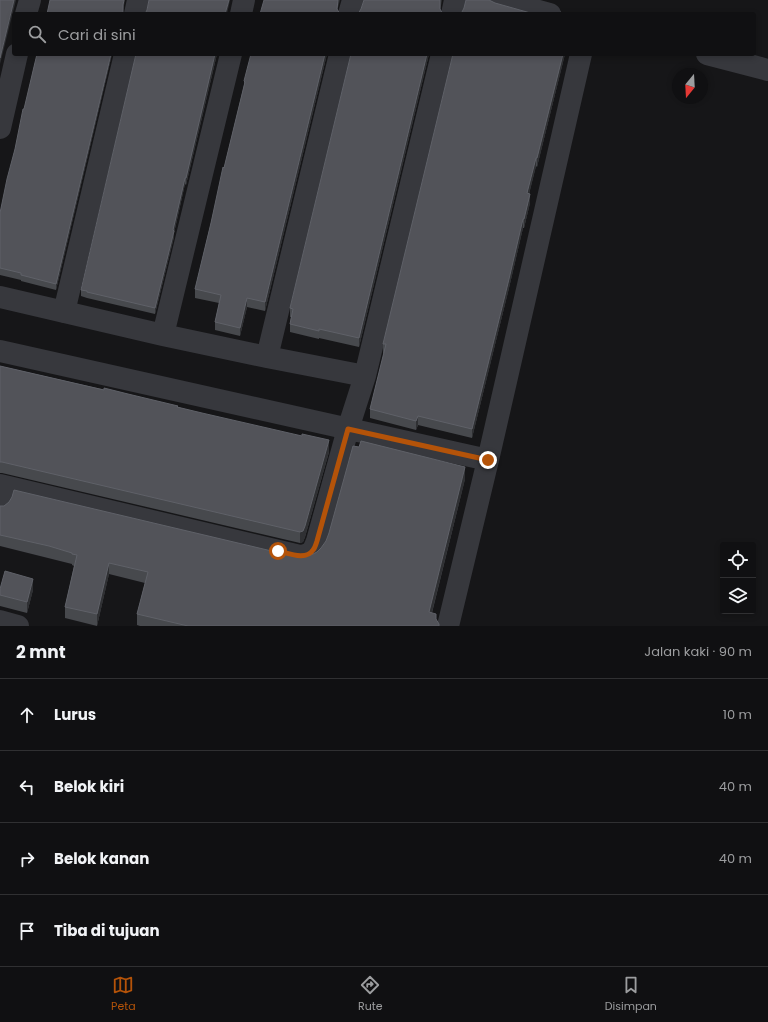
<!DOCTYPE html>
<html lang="id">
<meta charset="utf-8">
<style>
:root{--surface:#101012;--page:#19191b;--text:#f1f3f6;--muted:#9c9d9f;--line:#303032;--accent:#b45309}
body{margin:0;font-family:Poppins,sans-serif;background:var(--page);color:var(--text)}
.controls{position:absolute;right:12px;bottom:12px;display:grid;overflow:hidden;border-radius:4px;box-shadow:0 2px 6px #0003}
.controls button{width:36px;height:36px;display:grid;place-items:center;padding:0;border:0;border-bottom:1px solid var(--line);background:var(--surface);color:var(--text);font:20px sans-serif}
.compass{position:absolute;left:672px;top:68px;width:36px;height:36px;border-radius:50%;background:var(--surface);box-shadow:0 2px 6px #0003;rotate:198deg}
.stop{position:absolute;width:12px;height:12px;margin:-9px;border:3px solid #b45309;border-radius:50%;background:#fff}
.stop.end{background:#b45309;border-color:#fff;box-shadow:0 1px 4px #0008}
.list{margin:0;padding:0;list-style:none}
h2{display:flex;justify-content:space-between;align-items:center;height:52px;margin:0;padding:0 16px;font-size:17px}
h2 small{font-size:13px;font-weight:400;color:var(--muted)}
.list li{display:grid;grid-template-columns:26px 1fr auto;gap:12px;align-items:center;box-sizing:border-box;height:72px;padding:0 16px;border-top:1px solid var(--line)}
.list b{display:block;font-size:15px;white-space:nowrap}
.list em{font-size:13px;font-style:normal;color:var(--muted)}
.icon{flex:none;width:22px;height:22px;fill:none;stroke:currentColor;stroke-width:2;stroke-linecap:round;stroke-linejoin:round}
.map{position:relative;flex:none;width:768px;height:626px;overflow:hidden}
.search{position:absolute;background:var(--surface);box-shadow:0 2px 6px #0003;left:12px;right:12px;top:12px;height:44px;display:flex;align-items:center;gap:10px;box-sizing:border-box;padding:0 14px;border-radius:4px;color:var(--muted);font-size:15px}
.sheet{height:340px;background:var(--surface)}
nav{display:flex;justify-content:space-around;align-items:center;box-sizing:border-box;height:56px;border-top:1px solid var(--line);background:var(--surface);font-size:11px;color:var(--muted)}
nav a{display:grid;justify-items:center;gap:2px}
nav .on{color:var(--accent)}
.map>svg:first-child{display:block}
</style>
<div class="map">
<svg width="768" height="626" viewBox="0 0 768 626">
<rect width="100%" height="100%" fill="#161618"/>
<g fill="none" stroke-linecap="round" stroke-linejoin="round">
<path stroke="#37383d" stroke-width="22" d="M 498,0 L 550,14
M 26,14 L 30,0
M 135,14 L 138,0
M 241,14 L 244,0
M 349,14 L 353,0
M 452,14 L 455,0
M 707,54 L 768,70
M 0,128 L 17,54
M 0,297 L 163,335 L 267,357 L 365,376
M 64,312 L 125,54
M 163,335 L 231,54
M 0,351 L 488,460
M 267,357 L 340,54
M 0,485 L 300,556 C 312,554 313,551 317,541 L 348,429 L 365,376 L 442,54
M 0,505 L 4,486
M 448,626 L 488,460 L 581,54"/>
<path stroke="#37383d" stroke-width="22" d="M 0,621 L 18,626"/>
</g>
<path fill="#47494d" d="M 37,54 L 112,54 L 56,290 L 21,281 L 21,280 L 0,275 L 0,213 Z
M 217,54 L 186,185 L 185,184 L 174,233 L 174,237 L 155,314 L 87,298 L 81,296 L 81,290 Z
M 327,54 L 265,311 L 247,307 L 240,336 L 215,330 L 215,322 L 219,303 L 195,298 L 195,289 L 244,85 L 244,81 Z
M 429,54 L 359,347 L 319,338 L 319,339 L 290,332 L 290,324 L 291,317 L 290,317 L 290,308 Z
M 565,54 L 537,167 L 536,166 L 529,194 L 530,203 L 524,228 L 523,228 L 509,288 L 472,438 L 418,425 L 416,430 L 370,418 L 370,409 L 384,353 L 383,353 L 383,344 Z
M 0,366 L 128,395 L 178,407 L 202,414 L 329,452 L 305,537 L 303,542 L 300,543 L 2,473 L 0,473 Z
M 465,479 L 432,613 L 436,619 L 439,626 L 140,626 L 137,625 L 137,614 L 145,583 L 109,574 L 97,626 L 65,618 L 65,607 L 74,566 L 72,565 L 72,564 L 0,546 L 0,506 L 297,557 L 302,557 L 311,555 Z
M 0,589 L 33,590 L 27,613 L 0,606 Z"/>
<path fill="#2f3033" d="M 14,0 L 16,0 L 0,64 L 0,58 Z
M 124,0 L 125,0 L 123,11 L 123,5 Z
M 229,0 L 230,0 L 227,14 L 225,14 Z
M 338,0 L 340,0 L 337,11 L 337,2 Z
M 440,0 L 442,0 L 440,11 Z
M 111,54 L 112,54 L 56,290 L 56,284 Z
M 215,54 L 217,54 L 186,185 L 186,178 Z
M 325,54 L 327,54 L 265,311 L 265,302 Z
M 427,54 L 429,54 L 359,347 L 359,338 Z
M 563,54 L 565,54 L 537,167 L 537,158 Z
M 536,158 L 536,166 L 527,202 L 527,193 Z
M 185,178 L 185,184 L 174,233 L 174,237 L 155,314 L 155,308 Z
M 530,194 L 530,203 L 524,228 L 524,219 Z
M 523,219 L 523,228 L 509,288 L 472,438 L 472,429 Z
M 247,298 L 247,307 L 240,336 L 240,328 Z
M 418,416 L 418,425 L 416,430 L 416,421 Z
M 329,440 L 329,452 L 305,537 L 303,542 L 300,543 L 300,532 Z
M 465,467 L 465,479 L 429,624 L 429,612 Z
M 109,563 L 109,574 L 97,626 L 97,614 Z
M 33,579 L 33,590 L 27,613 L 27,602 Z"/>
<path fill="#525359" stroke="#5f6168" d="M 0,0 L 14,0 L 0,58 Z
M 50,0 L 124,0 L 123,5 L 123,12 L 125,14 L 47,14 Z
M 149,0 L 229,0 L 225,14 L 145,14 L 147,10 Z
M 264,0 L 338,0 L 337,9 L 340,14 L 260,14 Z
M 364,0 L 440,0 L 440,9 L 443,14 L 358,14 L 361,9 Z
M 466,0 L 489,0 L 495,3 L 534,14 L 461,14 L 464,8 Z
M 560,12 L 566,14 L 559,14 Z
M 37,54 L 111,54 L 56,284 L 21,275 L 21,273 L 0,268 L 0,213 L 7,179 L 15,149 L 23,109 L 24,109 Z
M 136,54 L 215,54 L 186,178 L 185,178 L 173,230 L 174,231 L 155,308 L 87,292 L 87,291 L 81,290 Z
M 251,54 L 325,54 L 265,302 L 247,298 L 240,328 L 215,322 L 221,295 L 195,289 L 211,223 L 223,167 L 224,168 L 245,82 L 244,81 Z
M 351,54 L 427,54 L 359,338 L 319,329 L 319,331 L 290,324 L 293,309 L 290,308 Z
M 453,54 L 563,54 L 537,158 L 536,158 L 527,193 L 530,194 L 524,219 L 523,219 L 509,279 L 472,429 L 418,416 L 416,421 L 370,409 L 385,348 L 386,344 L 383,344 Z
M 0,366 L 104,390 L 104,388 L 128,394 L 178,406 L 177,407 L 202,413 L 302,436 L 302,434 L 329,440 L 305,526 L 303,531 L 300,532 L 2,462 L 0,462 Z
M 361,441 L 465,467 L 429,612 L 436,614 L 436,619 L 439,624 L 439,626 L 188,626 L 137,614 L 148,572 L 109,563 L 97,614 L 65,607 L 77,555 L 72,554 L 72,553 L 49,546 L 0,535 L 0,506 L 4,506 L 9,502 L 12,497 L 14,490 L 297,557 L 302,557 L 311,555 L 317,552 L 321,548 L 326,541 L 329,533 L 353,446 L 359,447 Z
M 5,571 L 33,579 L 27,602 L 0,595 L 0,589 Z"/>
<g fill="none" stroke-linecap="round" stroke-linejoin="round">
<path stroke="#b45309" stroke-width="5" d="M 278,551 C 288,553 306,561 313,550 C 315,548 316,544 317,541 L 348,429 L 488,460"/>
</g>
</svg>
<div class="controls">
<button><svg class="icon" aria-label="locate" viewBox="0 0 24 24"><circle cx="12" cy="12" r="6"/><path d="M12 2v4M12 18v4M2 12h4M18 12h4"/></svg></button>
<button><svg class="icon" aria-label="layers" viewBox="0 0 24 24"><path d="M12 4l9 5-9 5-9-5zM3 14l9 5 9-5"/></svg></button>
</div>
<svg class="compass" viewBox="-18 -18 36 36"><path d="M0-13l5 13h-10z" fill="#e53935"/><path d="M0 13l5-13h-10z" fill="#9c9d9f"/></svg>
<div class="stop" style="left:278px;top:551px"></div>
<div class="stop end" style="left:488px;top:460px"></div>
<div class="search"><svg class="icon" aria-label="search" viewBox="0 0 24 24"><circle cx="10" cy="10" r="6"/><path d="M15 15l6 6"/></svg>Cari di sini</div>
</div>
<section class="sheet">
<h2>2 mnt<small>Jalan kaki · 90 m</small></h2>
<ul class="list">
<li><svg class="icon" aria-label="ahead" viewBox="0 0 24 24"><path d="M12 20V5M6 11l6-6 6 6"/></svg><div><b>Lurus</b></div><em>10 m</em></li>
<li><svg class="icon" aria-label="left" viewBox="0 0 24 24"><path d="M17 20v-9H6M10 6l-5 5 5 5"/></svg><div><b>Belok kiri</b></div><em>40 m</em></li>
<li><svg class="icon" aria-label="right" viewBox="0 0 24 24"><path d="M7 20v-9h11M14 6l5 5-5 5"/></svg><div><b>Belok kanan</b></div><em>40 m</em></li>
<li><svg class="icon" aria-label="arrive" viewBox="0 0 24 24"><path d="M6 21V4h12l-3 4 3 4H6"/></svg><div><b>Tiba di tujuan</b></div></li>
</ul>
</section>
<nav>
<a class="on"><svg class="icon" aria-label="map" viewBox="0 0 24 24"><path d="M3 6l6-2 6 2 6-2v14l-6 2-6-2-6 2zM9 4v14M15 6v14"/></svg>Peta</a>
<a><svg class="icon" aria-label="directions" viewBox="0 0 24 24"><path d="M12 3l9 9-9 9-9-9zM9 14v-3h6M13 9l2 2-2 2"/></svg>Rute</a>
<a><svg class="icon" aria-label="saved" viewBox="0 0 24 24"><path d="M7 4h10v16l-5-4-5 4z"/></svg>Disimpan</a>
</nav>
